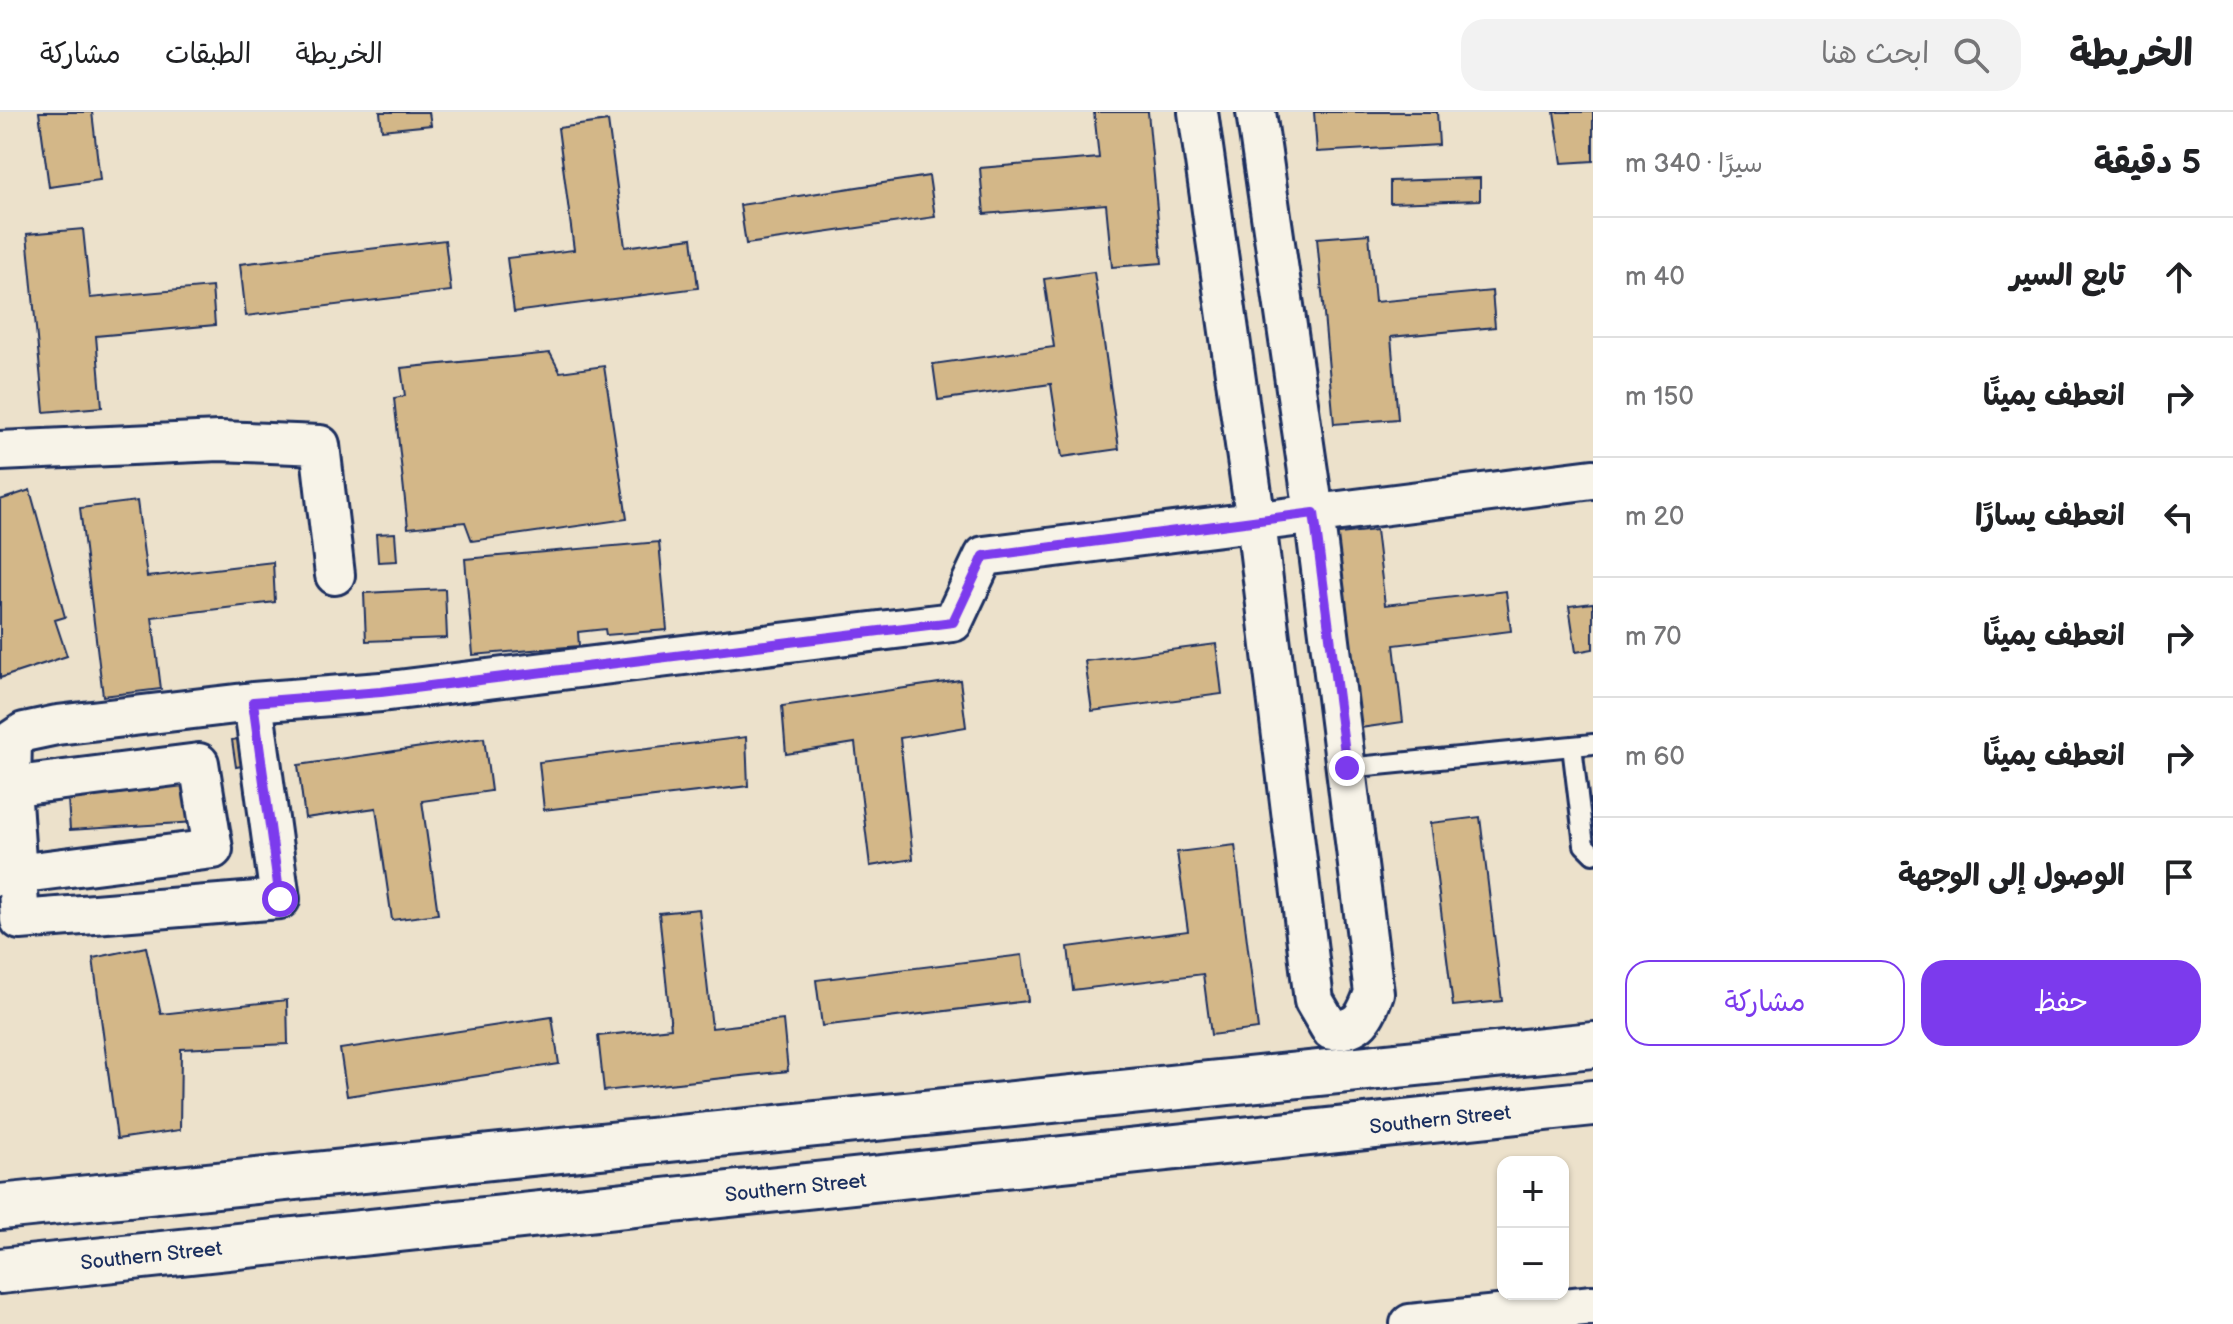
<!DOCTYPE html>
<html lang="ar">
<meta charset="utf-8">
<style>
:root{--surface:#fff;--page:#f2f2f2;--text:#202124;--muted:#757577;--line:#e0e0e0;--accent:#7c3aed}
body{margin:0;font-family:"Balsamiq Sans","Playpen Sans Arabic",sans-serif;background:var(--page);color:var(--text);direction:rtl}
.controls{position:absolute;right:24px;bottom:24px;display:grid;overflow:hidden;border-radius:16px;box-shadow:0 2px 6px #0004}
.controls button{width:72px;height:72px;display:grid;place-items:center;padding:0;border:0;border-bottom:2px solid var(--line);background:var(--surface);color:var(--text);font:40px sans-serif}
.stop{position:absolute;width:24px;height:24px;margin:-18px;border:6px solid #7c3aed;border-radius:50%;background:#fff}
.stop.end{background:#7c3aed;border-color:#fff;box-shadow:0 2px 8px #0008}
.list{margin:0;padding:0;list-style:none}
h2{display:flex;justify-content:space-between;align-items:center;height:104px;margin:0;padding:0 32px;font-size:34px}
h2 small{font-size:26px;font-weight:400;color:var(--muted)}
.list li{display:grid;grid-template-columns:52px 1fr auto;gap:24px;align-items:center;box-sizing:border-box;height:120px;padding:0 32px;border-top:2px solid var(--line)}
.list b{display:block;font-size:30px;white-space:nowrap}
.list em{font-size:26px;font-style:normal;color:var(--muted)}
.actions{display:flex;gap:16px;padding:24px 32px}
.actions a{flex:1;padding:18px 0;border:2px solid var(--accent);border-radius:24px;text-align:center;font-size:28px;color:var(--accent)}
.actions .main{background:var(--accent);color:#fff}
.icon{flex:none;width:44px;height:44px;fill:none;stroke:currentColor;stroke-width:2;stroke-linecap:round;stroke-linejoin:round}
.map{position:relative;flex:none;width:1593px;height:1212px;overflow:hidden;direction:ltr}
header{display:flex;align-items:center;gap:48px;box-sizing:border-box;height:112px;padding:0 40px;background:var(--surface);border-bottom:2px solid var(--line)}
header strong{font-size:38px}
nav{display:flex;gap:44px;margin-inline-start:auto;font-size:28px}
.search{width:560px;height:72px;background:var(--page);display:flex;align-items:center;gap:20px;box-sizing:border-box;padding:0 28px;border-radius:24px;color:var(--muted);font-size:30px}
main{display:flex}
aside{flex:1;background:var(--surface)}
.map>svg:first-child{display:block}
</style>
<header>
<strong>الخريطة</strong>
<div class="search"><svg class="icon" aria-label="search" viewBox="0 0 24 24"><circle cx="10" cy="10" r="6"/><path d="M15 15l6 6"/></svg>ابحث هنا</div>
<nav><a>الخريطة</a><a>الطبقات</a><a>مشاركة</a></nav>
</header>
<main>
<aside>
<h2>5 دقيقة<small>سيرًا · 340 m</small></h2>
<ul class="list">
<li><svg class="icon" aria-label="ahead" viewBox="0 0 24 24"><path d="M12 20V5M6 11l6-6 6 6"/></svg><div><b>تابع السير</b></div><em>40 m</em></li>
<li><svg class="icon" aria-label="right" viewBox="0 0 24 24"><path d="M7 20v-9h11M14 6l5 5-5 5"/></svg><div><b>انعطف يمينًا</b></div><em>150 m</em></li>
<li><svg class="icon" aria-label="left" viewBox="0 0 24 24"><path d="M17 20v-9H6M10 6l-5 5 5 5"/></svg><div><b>انعطف يسارًا</b></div><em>20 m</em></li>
<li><svg class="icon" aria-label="right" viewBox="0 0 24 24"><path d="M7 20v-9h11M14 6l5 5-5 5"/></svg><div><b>انعطف يمينًا</b></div><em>70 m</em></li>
<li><svg class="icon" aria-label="right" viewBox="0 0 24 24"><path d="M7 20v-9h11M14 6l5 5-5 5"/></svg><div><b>انعطف يمينًا</b></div><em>60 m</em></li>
<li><svg class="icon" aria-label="arrive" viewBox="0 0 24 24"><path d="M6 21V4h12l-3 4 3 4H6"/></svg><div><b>الوصول إلى الوجهة</b></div></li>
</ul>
<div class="actions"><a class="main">حفظ</a><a>مشاركة</a></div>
</aside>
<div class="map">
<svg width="1593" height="1212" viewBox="0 0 1593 1212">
<rect width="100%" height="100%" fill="#ece1cb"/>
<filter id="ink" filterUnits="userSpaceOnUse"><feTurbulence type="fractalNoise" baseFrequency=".0125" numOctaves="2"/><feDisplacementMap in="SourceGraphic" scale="16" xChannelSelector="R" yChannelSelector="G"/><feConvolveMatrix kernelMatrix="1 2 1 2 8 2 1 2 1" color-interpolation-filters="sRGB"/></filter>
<g filter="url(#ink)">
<path fill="#d3b788" stroke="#1b2f5e" stroke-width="2" d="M 39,0 L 92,0 L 100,68 L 49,75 Z
M 380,0 L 429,0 L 431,13 L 382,18 Z
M 1094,0 L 1148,0 L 1162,151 L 1112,155 L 1106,92 L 984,102 L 980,56 L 1099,46 Z
M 1314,0 L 1437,0 L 1439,33 L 1317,40 Z
M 1554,0 L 1593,0 L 1593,49 L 1562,51 Z
M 608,9 L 625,135 L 692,126 L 698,176 L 514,200 L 507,146 L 574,138 L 558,16 Z
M 929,64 L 935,105 L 746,132 L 740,93 Z
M 1480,66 L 1480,88 L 1390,91 L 1390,69 Z
M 83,117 L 90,186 L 212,175 L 215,213 L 96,224 L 102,295 L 44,300 L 27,122 Z
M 1369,122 L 1375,190 L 1492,179 L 1495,215 L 1391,225 L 1398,307 L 1334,312 L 1317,126 Z
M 445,128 L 451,179 L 246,204 L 240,152 Z
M 1094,160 L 1119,337 L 1062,345 L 1051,272 L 938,288 L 933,252 L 1054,235 L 1044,167 Z
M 550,241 L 560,260 L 604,254 L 627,407 L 472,429 L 465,410 L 408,416 L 394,286 L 405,284 L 401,256 Z
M 30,378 L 65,505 L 55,508 L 67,544 L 0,566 L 0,388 Z
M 137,389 L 147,465 L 273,450 L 275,490 L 152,505 L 161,577 L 103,584 L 80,396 Z
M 1376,418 L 1385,493 L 1506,479 L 1511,519 L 1394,533 L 1403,610 L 1353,617 L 1330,423 Z
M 395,421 L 397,449 L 378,450 L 376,422 Z
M 659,430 L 667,518 L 606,523 L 605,517 L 578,520 L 579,534 L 473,543 L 465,447 Z
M 445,477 L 447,526 L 366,529 L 364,481 Z
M 1593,491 L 1593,537 L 1576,540 L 1569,494 Z
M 1216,532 L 1222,582 L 1092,599 L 1085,549 Z
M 960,568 L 966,615 L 900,626 L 913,747 L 870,754 L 855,631 L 786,642 L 782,594 Z
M 254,624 L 259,651 L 236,655 L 232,628 Z
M 746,625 L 748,674 L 544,698 L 539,650 Z
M 484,626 L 491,679 L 422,689 L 438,802 L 392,808 L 376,696 L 305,706 L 298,653 Z
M 193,664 L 196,710 L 70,718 L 67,671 Z
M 1480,705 L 1502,889 L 1453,894 L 1430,711 Z
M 1235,733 L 1258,917 L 1211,923 L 1203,862 L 1073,878 L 1068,835 L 1188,819 L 1177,740 Z
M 699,797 L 712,916 L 783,908 L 788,959 L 604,979 L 598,924 L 671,916 L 659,801 Z
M 146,835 L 161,902 L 287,888 L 288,932 L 181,937 L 180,1018 L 117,1027 L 93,846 Z
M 1022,843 L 1028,889 L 822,914 L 816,868 Z
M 552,905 L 559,952 L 347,984 L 340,937 Z"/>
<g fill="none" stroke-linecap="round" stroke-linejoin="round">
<g stroke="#1b2f5e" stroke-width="24">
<path id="lane" d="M 1572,634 L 1584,733 L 1593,742
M 1347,656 L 1593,632"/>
</g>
<g stroke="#1b2f5e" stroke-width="44">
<path id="street" d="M 1198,0 L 1256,410 L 1314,889 L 1331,918 C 1360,918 1365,905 1374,881 L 1314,401 L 1256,0
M 0,339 L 219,329 L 320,333 L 335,463
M 253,590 L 381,580 L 953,510 L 984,444 L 1593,367
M 253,590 L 280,787 L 20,808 L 11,674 L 12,628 L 24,620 L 57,613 Z
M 0,676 L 199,651 L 213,737 L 0,764
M 1410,1212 L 1593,1193"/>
</g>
<g stroke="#1b2f5e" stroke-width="50">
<g id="secondary">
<path d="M 0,1095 L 1593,933"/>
<path id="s1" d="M 0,1159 L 1593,991"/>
</g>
</g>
<use href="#lane" stroke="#f7f3e8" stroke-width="18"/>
<use href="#street" stroke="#f7f3e8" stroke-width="38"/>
<use href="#secondary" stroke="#f7f3e8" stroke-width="44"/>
</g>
</g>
<g fill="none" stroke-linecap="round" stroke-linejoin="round" filter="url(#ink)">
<path stroke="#7c3aed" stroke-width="10" d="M 280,787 L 253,590 L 381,580 L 953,510 L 984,444 L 1314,401 L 1347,656"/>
</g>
<g text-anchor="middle" stroke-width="8" stroke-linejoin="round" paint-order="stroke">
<g font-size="20" fill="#1b2f5e" stroke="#f7f3e8">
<text dy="7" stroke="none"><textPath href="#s1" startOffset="1448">Southern Street</textPath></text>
<text dy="7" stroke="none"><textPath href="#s1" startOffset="800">Southern Street</textPath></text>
<text dy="7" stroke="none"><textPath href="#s1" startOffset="152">Southern Street</textPath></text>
</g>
</g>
</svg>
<div class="controls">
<button>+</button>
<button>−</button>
</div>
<div class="stop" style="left:280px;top:787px"></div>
<div class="stop end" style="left:1347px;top:656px"></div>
</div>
</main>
